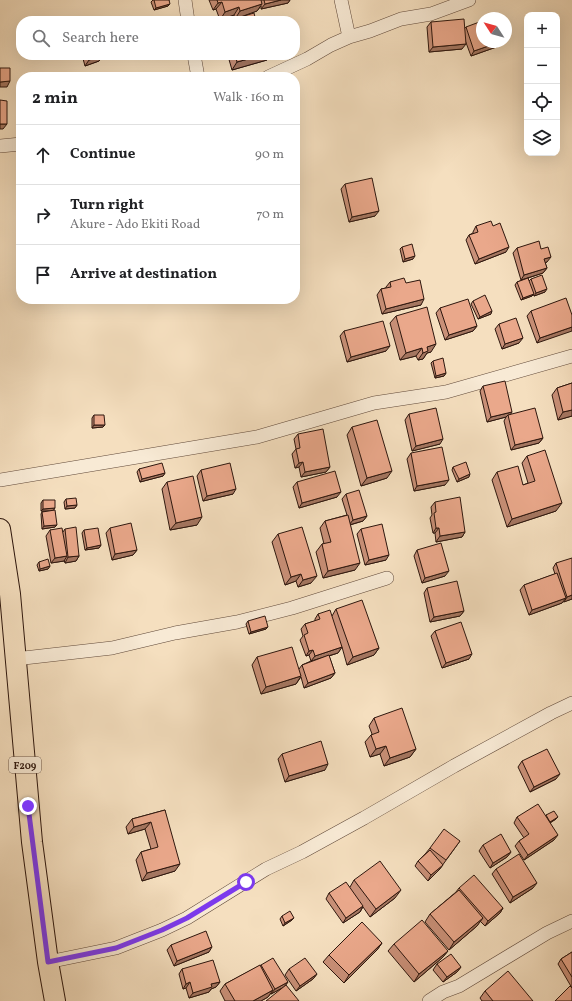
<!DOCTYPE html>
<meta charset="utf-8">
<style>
:root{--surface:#fff;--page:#f2f2f2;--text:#202124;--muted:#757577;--line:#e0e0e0}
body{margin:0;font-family:Vollkorn,serif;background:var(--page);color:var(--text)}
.controls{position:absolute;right:12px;top:12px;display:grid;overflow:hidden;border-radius:8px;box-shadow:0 4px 16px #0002}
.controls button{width:36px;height:36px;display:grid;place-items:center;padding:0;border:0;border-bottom:1px solid var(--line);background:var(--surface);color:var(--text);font:20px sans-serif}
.compass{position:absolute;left:476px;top:12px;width:36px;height:36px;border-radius:50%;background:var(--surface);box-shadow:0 4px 16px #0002;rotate:306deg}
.stop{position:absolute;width:12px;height:12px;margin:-9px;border:3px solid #7c3aed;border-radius:50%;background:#fff}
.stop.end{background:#7c3aed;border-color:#fff;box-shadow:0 1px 4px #0008}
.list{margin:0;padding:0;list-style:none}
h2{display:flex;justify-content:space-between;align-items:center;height:52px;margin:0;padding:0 16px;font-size:17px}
h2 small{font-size:13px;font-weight:400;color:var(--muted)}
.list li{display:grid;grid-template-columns:26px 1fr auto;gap:12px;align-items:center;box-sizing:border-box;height:60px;padding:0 16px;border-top:1px solid var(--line)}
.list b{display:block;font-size:15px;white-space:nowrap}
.list p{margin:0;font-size:13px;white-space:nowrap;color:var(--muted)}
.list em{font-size:13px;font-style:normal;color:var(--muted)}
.icon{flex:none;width:22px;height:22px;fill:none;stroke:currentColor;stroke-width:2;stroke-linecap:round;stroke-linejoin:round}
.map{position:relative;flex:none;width:572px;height:1001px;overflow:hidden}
.search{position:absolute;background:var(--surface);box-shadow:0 4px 16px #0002;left:16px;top:16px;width:284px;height:44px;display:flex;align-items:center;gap:10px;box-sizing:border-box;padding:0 14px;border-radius:16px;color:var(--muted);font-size:15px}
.panel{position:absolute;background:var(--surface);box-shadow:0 4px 16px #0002;left:16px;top:72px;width:284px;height:232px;border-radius:16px}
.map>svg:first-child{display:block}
</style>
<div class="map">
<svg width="572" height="1001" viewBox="0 0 572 1001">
<rect width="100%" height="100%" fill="#f5dfbf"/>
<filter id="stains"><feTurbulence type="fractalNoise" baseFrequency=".005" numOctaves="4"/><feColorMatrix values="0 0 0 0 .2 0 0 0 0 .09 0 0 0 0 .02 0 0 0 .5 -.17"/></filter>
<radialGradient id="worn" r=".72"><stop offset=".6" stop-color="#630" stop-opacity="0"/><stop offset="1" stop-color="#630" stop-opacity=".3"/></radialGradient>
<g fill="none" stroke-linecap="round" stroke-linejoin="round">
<g stroke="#60493a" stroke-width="14">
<path id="minor" d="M 185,0 L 188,21
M 341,0 L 349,37
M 194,55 L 198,77
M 268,77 L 307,59 L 331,45 L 349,37 L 370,31 L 401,19 L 431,14 L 469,0
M 0,146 L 21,144
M 0,480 L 257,437 L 374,403 L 446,392 L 572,356
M 15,659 L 112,648 L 175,633 L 237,622 L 292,608 L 387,578
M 48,962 L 116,948 L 162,930 L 187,918 L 266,869 L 302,852 L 364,818 L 454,766 L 551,713 L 572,703
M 429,1001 L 443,992 L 459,986 L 547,933 L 572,921"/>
</g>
<g stroke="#2e170e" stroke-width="22">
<path id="primary" d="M 0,529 L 10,594 L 32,842 L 48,962 L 55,1001"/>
</g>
<use href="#minor" stroke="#f8ead5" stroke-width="13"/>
<use href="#primary" stroke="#f5dfbf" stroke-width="20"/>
</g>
<path fill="#c99078" stroke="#2e170e" d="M 153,0 L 169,0 L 168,6 L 154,10 L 151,2 Z
M 209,0 L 290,0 L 288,3 L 261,9 L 261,6 L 257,11 L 235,19 L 234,15 L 220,20 L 216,9 L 213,10 Z
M 244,16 L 256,21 L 242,21 L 242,18 Z
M 431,22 L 464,29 L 466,27 L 502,45 L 471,56 L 465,40 L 462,49 L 429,52 L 427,27 Z
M 82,55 L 103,55 L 99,61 L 85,66 Z
M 222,55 L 270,55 L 267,60 L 232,70 L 228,56 L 222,58 Z
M 345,184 L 375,216 L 349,222 L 341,189 Z
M 476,226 L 506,252 L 475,264 L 466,240 L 469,235 L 473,233 L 473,232 Z
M 402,247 L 413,259 L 403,262 L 400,249 Z
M 517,248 L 541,249 L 547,262 L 545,263 L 547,268 L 543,273 L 528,278 L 529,281 L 531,279 L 545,292 L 534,296 L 533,294 L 532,296 L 521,300 L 515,285 L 517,282 L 528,278 L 521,280 L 513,253 Z
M 390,282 L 406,283 L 421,305 L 382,314 L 377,295 L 381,289 L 386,288 L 386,287 Z
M 473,301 L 491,314 L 478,319 L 471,304 Z
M 440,308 L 477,326 L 473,331 L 445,340 L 436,313 Z
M 531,311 L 572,315 L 537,343 L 527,316 Z
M 396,316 L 431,352 L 427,353 L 423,359 L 418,360 L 416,356 L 400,360 L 390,323 Z
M 499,324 L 519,343 L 502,349 L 495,329 Z
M 344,331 L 386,351 L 347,362 L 340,336 Z
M 433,361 L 446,373 L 444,376 L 435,378 L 431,363 Z
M 572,383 L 572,416 L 558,420 L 552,395 L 557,388 Z
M 483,386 L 510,415 L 543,438 L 539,443 L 511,450 L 504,421 L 506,417 L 487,422 L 480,391 Z
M 409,414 L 440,444 L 412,451 L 405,420 Z
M 94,415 L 105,425 L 103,427 L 92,428 L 92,418 Z
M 352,427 L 387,478 L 361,486 L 347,435 Z
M 298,434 L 330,467 L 326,472 L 301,477 L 299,467 L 295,468 L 292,454 L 296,449 L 294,439 Z
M 411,453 L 445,485 L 414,491 L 407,459 Z
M 527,456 L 556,511 L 507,527 L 492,480 L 497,472 L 523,485 L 528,483 L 522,463 Z
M 453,467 L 469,477 L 457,482 L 452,470 Z
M 139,469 L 165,473 L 163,476 L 140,482 L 137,472 Z
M 201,470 L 233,494 L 203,501 L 197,476 Z
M 167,482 L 197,525 L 170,530 L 162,489 Z
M 297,482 L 337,497 L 299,508 L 293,487 Z
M 346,494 L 367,516 L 363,521 L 350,525 L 355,570 L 323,578 L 316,552 L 322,544 L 324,544 L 320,528 L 325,521 L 347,515 L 342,499 Z
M 66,499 L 77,505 L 75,508 L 65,509 L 64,502 Z
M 43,500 L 54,510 L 55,527 L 42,529 L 41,514 L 42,512 L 45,511 L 41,511 L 41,503 Z
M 435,502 L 465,532 L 462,537 L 436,542 L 435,533 L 433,533 L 430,518 L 432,515 L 431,507 Z
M 110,528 L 137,550 L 133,555 L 112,560 L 106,533 Z
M 65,529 L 79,556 L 76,561 L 65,563 L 64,560 L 64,561 L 51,563 L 46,536 L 50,530 L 63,532 Z
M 361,529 L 386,560 L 365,565 L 357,534 Z
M 84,530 L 101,545 L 99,548 L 85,550 L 82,533 Z
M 278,534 L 311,583 L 298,587 L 296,581 L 285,585 L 272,542 Z
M 417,550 L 445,576 L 422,583 L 414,556 Z
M 39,562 L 50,566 L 48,569 L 39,571 L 37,565 Z
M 556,563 L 572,599 L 563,602 L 562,603 L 529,615 L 520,590 L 524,585 L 555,574 L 553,568 Z
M 427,588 L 464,611 L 460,616 L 430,622 L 424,593 Z
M 336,609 L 379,648 L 374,655 L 347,665 L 342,647 L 338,653 L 329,656 L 335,673 L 331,678 L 304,688 L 301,677 L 296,684 L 261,694 L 252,665 L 257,657 L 299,669 L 302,665 L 311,661 L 309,655 L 306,656 L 300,640 L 303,636 L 301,629 L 305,624 L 315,621 L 315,619 L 318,614 L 332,616 Z
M 248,621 L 266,629 L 249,634 L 246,624 Z
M 435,631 L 469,659 L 442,668 L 431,636 Z
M 374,718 L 416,749 L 410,757 L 384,766 L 380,754 L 370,757 L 365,742 L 371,735 L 372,734 L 369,726 Z
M 282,754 L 325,770 L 285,782 L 278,759 Z
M 522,761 L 556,779 L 530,792 L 518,767 Z
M 165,810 L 175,871 L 142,881 L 136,860 L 141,852 L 151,849 L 145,829 L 128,834 L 126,827 L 132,819 Z
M 546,815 L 558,817 L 556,819 L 550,823 L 554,840 L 524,860 L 515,846 L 519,841 L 524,838 L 514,823 L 517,817 L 546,816 Z
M 460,841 L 439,870 L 428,881 L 415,866 L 418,861 L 426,853 L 430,848 Z
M 483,845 L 511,852 L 507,857 L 490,868 L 479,851 Z
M 496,869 L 533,888 L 510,903 L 492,874 Z
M 354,880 L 395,898 L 370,917 L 363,907 L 360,912 L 343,923 L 326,899 L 329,893 L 350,887 Z
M 459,888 L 503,908 L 500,913 L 485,926 L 480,921 L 477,926 L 449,950 L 425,922 L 430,914 L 456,892 Z
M 282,916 L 292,920 L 283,926 L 280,919 Z
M 382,943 L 377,950 L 344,983 L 323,962 L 329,955 Z
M 394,944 L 448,951 L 442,958 L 414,982 L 388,951 Z
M 171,945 L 209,952 L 174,966 L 167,950 Z
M 572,952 L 572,988 L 558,964 L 561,959 Z
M 437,964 L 461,967 L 457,972 L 443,982 L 433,970 Z
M 261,965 L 288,982 L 284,987 L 271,994 L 271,993 L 268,997 L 261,1001 L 225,1001 L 220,991 L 225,984 Z
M 182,969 L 220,982 L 216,987 L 211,989 L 209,992 L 189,998 L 186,988 L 183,989 L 179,974 Z
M 289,969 L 317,974 L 313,979 L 296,991 L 285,975 Z
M 485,991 L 533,1001 L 482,1001 L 480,998 Z"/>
<path fill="#a47661" stroke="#2e170e" d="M 281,0 L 290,0 L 288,3 L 261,9 L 265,4 Z
M 222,2 L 216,9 L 213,10 L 218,3 Z
M 170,4 L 168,6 L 154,10 L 156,8 Z
M 262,4 L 257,11 L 235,19 L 240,11 Z
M 239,7 L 234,15 L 220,20 L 225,12 Z
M 500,42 L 504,42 L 502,45 L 471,56 L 474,51 Z
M 466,44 L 462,49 L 429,52 L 433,47 Z
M 224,55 L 229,55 L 228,56 L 222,58 Z
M 263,55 L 270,55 L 267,60 L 232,70 L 237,62 Z
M 103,56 L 99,61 L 85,66 L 89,60 Z
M 10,81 L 7,87 L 0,87 L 0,82 Z
M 0,124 L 7,124 L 3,129 L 0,129 Z
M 379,211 L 375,216 L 349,222 L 352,217 Z
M 509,247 L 506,252 L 475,264 L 479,259 Z
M 415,256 L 413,259 L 403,262 L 405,259 Z
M 551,257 L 547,262 L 541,264 L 544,259 Z
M 547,268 L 543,273 L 521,280 L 524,275 Z
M 547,289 L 545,292 L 534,296 L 536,293 Z
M 534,294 L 532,296 L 521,300 L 523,298 Z
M 424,299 L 421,305 L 382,314 L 386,309 Z
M 492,311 L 491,314 L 478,319 L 480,317 Z
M 477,326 L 473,331 L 445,340 L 449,335 Z
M 572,327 L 572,331 L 537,343 L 540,338 Z
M 523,338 L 519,343 L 502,349 L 505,344 Z
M 436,344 L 431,352 L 427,353 L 423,359 L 418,360 L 427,347 Z
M 390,346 L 386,351 L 347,362 L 351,357 Z
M 422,348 L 416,356 L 400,360 L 406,353 Z
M 446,373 L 444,376 L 435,378 L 436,376 Z
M 572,410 L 572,416 L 558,420 L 563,412 Z
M 512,412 L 509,417 L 508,415 L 506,417 L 487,422 L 491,417 Z
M 94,425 L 105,425 L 103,427 L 92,428 Z
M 543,438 L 539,443 L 511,450 L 515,445 Z
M 443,439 L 440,444 L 412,451 L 416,446 Z
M 303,462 L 299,467 L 295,468 L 299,463 Z
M 330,467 L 326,472 L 301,477 L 305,472 Z
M 392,471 L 387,478 L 361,486 L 367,478 Z
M 165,473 L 163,476 L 140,482 L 142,479 Z
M 470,474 L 469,477 L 457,482 L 459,479 Z
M 449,480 L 445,485 L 414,491 L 417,486 Z
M 236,489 L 233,494 L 203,501 L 207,496 Z
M 341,492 L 337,497 L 299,508 L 302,503 Z
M 562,503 L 556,511 L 507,527 L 512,519 Z
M 77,505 L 75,508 L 65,509 L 67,506 Z
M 55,508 L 53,511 L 41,511 L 43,509 Z
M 367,516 L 363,521 L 349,525 L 353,520 Z
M 202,517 L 197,525 L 170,530 L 176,523 Z
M 57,525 L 55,527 L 42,529 L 44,526 Z
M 436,528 L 439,528 L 435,533 L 433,533 Z
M 465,532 L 462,537 L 436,542 L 440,536 Z
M 101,545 L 99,548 L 85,550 L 87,548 Z
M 137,550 L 133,555 L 112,560 L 115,554 Z
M 389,555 L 386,560 L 365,565 L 369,560 Z
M 67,556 L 64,561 L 51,563 L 55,558 Z
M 79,556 L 76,561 L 65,563 L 68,557 Z
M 360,563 L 355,570 L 323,578 L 328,571 Z
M 50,566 L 48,569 L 39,571 L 40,569 Z
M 449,571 L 445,576 L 422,583 L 425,578 Z
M 301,574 L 296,581 L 285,585 L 291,577 Z
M 317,576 L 311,583 L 298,587 L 303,580 Z
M 572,595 L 572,599 L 564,602 L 567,597 Z
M 566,598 L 562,603 L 529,615 L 532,610 Z
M 464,611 L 460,616 L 430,622 L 434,617 Z
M 268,627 L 266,629 L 249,634 L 251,632 Z
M 342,647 L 338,653 L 311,661 L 315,656 Z
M 379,648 L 374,655 L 347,665 L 353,657 Z
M 313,650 L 309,655 L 306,656 L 309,651 Z
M 472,654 L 469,659 L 442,668 L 446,663 Z
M 335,673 L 331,678 L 304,688 L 308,683 Z
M 301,676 L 296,684 L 261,694 L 266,687 Z
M 386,746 L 380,754 L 370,757 L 376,749 Z
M 416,749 L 410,757 L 384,766 L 390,758 Z
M 328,764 L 325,770 L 285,782 L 289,776 Z
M 560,774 L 556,779 L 530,792 L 534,787 Z
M 558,817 L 556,819 L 548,824 L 550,822 Z
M 151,822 L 145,829 L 128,834 L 134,827 Z
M 558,835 L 554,840 L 524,860 L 528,855 Z
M 511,852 L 507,857 L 490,868 L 493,863 Z
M 180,864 L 175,871 L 142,881 L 147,873 Z
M 443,865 L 439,870 L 428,881 L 431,875 Z
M 537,883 L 533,888 L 510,903 L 513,897 Z
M 401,890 L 395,898 L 370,917 L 376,909 Z
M 363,906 L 360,912 L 343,923 L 346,918 Z
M 503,908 L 500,913 L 485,926 L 488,921 Z
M 294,918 L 292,920 L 283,926 L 285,923 Z
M 483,918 L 477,926 L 449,950 L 454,942 Z
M 382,943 L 377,950 L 344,983 L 349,975 Z
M 212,947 L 209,952 L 174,966 L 177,961 Z
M 448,951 L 442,958 L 414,982 L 419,974 Z
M 461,967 L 457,972 L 443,982 L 447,977 Z
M 317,974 L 313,979 L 296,991 L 300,986 Z
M 190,982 L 186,988 L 183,989 L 186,984 Z
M 220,982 L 216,987 L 211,989 L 209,992 L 189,998 L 193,993 L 211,984 Z
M 288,982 L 284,987 L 271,994 L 275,989 Z
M 273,990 L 268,997 L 261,1001 L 253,1001 Z"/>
<path fill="#eaa88b" stroke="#2e170e" d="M 154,0 L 169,0 L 170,4 L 156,8 Z
M 217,0 L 261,0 L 262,4 L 240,11 L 239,7 L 225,12 L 222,2 L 218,3 Z
M 264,0 L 281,0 L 265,4 Z
M 254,13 L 256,21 L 245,21 L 244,16 Z
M 464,19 L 466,44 L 433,47 L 431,22 Z
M 482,21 L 482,42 L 500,42 L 474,51 L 466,27 Z
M 87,55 L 103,55 L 103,56 L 89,60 Z
M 235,55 L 263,55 L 237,62 Z
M 0,68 L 10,68 L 10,81 L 0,82 Z
M 0,100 L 7,101 L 7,124 L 0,124 Z
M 372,178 L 379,211 L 352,217 L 345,184 Z
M 491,221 L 493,226 L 500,223 L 509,247 L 479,259 L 469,235 L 478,232 L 476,226 Z
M 539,241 L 541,249 L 548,247 L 551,257 L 544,259 L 547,268 L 524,275 L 517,248 Z
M 412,244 L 415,256 L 405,259 L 402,247 Z
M 542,275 L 547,289 L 536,293 L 531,279 Z
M 404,278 L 406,283 L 420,280 L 424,299 L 386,309 L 381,289 L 391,287 L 390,282 Z
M 528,278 L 534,294 L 523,298 L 517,282 Z
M 485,295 L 492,311 L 480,317 L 473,301 Z
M 566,298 L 572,315 L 572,327 L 540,338 L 531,311 Z
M 468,299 L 477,326 L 449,335 L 440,308 Z
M 427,307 L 436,344 L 427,347 L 428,351 L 423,353 L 422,348 L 406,353 L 396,316 Z
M 516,318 L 523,338 L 505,344 L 499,324 Z
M 383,321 L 390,346 L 351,357 L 344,331 Z
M 443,358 L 446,373 L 436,376 L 433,361 Z
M 505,381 L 512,412 L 491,417 L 483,386 Z
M 572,383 L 572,410 L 563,412 L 557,388 Z
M 436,408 L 443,439 L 416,446 L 409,414 Z
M 535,408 L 543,438 L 515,445 L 508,415 Z
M 94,415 L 104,415 L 105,425 L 94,425 Z
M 377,420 L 392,471 L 367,478 L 352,427 Z
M 323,429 L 330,467 L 305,472 L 303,462 L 299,463 L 296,449 L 300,448 L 298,434 Z
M 442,447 L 449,480 L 417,486 L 411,453 Z
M 545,450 L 562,503 L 512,519 L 497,472 L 518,466 L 523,485 L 535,481 L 527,456 Z
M 466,462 L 470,474 L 459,479 L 453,467 Z
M 162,463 L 165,473 L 142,479 L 139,469 Z
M 230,463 L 236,489 L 207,496 L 201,470 Z
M 335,471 L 341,492 L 302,503 L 297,482 Z
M 193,476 L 202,517 L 176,523 L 167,482 Z
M 359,490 L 367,516 L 353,520 L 346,494 Z
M 460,497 L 465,532 L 440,536 L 439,528 L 436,528 L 434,513 L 436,512 L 435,502 Z
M 76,498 L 77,505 L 67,506 L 66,499 Z
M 43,500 L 55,500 L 55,508 L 43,509 Z
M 55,510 L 57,525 L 44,526 L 42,512 Z
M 348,515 L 360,563 L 328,571 L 322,544 L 331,542 L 325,521 Z
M 131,523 L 137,550 L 115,554 L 110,528 Z
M 382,524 L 389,555 L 369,560 L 361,529 Z
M 76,527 L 79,556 L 68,557 L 65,529 Z
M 302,527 L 317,576 L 303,580 L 301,574 L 291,577 L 278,534 Z
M 62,528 L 67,556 L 55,558 L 50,530 Z
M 98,528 L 101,545 L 87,548 L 84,530 Z
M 441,543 L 449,571 L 425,578 L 417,550 Z
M 572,558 L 572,595 L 567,597 L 556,563 Z
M 48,559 L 50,566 L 40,569 L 39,562 Z
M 557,573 L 566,598 L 532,610 L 524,585 Z
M 457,581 L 464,611 L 434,617 L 427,588 Z
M 362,600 L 379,648 L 353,657 L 336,609 Z
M 330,610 L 342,647 L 315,656 L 313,650 L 309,651 L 304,635 L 308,633 L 305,624 L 320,619 L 318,614 Z
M 265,616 L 268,627 L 251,632 L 248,621 Z
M 461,622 L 472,654 L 446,663 L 435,631 Z
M 292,647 L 301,676 L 266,687 L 257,657 Z
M 329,655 L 335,673 L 308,683 L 302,665 Z
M 402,708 L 416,749 L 390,758 L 386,746 L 376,749 L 371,735 L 379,732 L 374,718 Z
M 321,741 L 328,764 L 289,776 L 282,754 Z
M 547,749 L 560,774 L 534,787 L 522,761 Z
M 538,804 L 558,835 L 528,855 L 519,841 L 529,834 L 517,817 Z
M 165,810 L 180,864 L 147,873 L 141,852 L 158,847 L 151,822 L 134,827 L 132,819 Z
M 554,811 L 558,817 L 550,822 L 546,815 Z
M 444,829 L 460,841 L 446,860 L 430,848 Z
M 501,834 L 511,852 L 493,863 L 483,845 Z
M 430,850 L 443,865 L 431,875 L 418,861 Z
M 519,854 L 537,883 L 513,897 L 496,869 Z
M 380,861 L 401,890 L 376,909 L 354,880 Z
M 474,875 L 503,908 L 488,921 L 459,888 Z
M 346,882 L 363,906 L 346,918 L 329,893 Z
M 459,890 L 483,918 L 454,942 L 430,914 Z
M 290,911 L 294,918 L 285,923 L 282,916 Z
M 422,920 L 448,951 L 419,974 L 394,944 Z
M 362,922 L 382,943 L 349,975 L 329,955 Z
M 206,931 L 212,947 L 177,961 L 171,945 Z
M 572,952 L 572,977 L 561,959 Z
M 451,954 L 461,967 L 447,977 L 437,964 Z
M 273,958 L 288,982 L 275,989 L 261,965 Z
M 305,958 L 317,974 L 300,986 L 289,969 Z
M 213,960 L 220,982 L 211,984 L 212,987 L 193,993 L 190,982 L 186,984 L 182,969 Z
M 260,965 L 273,990 L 253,1001 L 235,1001 L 225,984 Z
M 508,971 L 533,1001 L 493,1001 L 485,991 Z
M 286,985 L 299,1001 L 266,1001 Z
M 570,986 L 572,988 L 572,1001 L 555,1001 Z"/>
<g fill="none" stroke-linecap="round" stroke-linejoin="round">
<path stroke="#7c3aed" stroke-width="5" d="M 28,806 L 48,962 L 116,948 L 162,930 L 187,918 L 246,882"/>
</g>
<g text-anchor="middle" stroke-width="3.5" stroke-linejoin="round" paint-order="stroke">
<rect fill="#f8ead5" stroke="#6b564a" stroke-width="1" x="9" y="757" width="32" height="16" rx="3"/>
<g font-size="10" font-weight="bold" fill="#2e170e">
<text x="25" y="769">F209</text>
</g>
</g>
<rect width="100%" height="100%" filter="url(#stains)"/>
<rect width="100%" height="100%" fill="url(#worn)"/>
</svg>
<div class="controls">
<button>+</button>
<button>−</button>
<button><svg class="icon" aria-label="locate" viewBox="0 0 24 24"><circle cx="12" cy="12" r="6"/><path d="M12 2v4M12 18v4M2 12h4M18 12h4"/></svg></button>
<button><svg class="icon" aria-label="layers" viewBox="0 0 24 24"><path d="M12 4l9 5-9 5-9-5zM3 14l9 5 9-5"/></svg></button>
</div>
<svg class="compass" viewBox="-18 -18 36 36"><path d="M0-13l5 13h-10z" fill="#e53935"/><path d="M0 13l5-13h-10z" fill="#757577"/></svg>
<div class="stop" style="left:246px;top:882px"></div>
<div class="stop end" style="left:28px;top:806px"></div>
<div class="search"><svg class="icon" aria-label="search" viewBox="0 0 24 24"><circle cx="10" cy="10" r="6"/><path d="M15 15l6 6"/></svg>Search here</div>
<section class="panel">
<h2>2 min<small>Walk · 160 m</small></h2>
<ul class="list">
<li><svg class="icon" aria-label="ahead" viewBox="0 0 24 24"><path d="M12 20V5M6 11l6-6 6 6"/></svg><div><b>Continue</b></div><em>90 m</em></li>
<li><svg class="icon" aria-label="right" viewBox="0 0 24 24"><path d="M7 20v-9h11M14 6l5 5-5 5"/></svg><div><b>Turn right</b><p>Akure - Ado Ekiti Road</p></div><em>70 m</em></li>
<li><svg class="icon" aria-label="arrive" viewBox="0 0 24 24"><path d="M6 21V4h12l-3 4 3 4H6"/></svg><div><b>Arrive at destination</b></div></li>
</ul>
</section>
</div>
